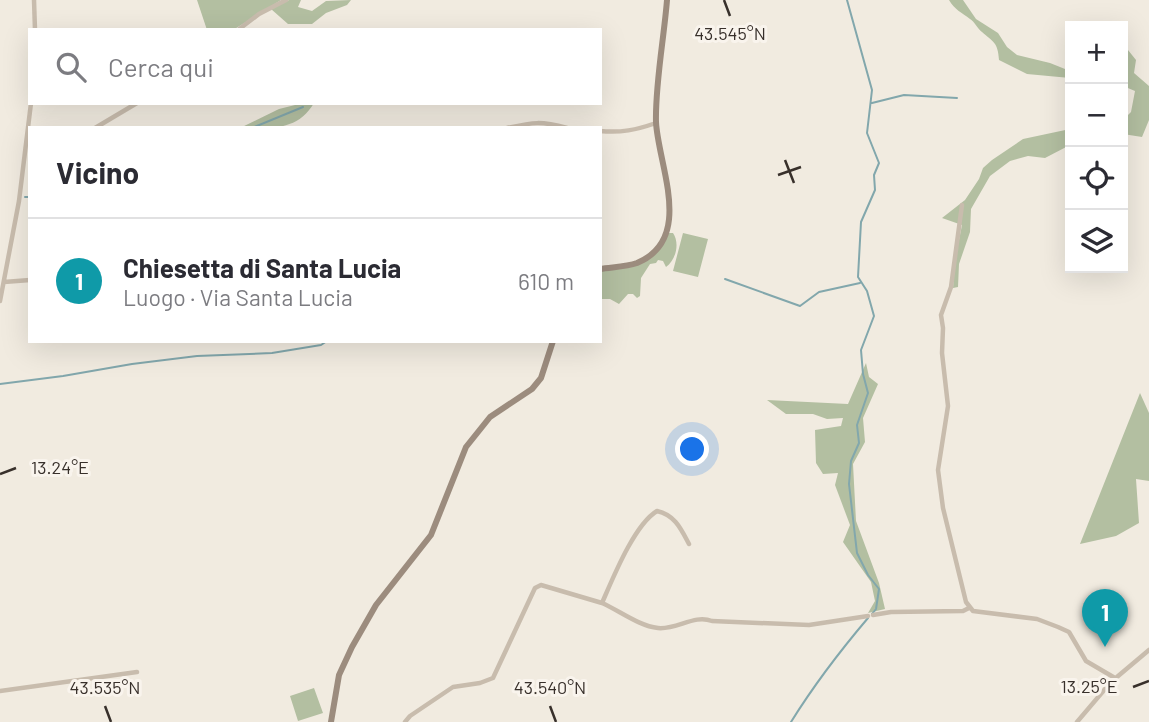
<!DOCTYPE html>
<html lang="it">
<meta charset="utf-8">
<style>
:root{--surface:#fff;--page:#f2f2f3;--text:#2b2b33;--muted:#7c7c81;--line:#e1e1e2;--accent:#244e56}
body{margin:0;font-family:Barlow,sans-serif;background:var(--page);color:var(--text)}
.controls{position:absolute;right:21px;top:21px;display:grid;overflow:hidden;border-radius:0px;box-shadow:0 7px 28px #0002}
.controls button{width:63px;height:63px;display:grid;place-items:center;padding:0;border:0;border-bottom:2px solid var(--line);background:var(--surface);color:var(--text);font:35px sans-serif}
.you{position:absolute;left:693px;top:450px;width:24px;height:24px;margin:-18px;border:5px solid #fff;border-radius:50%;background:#1a73e8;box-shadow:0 0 0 10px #1a73e833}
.badge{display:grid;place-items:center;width:46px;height:46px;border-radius:50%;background:var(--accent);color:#fff;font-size:23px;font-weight:700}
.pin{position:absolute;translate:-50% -58px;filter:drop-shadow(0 2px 4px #0008)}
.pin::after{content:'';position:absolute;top:37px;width:24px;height:21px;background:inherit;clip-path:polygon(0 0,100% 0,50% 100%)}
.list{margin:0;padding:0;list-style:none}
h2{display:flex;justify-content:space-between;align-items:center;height:91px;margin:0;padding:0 28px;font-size:30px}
h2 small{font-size:23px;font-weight:400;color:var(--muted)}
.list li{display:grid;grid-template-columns:46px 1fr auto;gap:21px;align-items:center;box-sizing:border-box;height:126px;padding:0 28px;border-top:2px solid var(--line)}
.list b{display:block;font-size:26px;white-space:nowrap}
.list p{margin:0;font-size:23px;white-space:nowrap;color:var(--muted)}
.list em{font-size:23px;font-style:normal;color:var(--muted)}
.icon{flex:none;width:38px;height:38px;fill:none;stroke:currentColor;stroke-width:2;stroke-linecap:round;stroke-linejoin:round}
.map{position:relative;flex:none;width:1149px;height:722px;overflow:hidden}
.search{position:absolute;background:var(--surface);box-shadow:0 7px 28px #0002;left:28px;top:28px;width:574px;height:77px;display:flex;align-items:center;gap:18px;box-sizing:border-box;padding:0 24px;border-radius:0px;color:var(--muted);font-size:26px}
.panel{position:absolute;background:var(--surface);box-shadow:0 7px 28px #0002;left:28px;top:126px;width:574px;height:217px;border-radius:0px}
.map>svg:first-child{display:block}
</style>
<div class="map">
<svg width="1149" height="722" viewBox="0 0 1149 722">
<rect width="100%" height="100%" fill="#f1ebe0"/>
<path fill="#b3bfa1" d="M 197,0 L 281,0 L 233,30 L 207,30 Z
M 289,0 L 301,0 L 298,7 L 312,11 L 326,1 L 351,0 L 347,5 L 326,13 L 312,24 L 288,24 L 271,9 Z
M 949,0 L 963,0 L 976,19 L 998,33 L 1007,47 L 1017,55 L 1050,63 L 1070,71 L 1070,78 L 1027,74 L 999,60 C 998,42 993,42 982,32 C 977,28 975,22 970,19 C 961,12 955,10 949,0 Z
M 1128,50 L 1136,60 L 1134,73 L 1149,86 L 1149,120 L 1142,137 L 1123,134 L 1123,120 L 1131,112 L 1135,91 L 1123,86 L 1123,52 Z
M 303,103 L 314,103 C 297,132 269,128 240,128 L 279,109 Z
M 1070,129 L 1070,145 L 1045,158 L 1028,156 L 1010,161 L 990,176 L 971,209 L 970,232 L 959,264 L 958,287 L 953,288 L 955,260 L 962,225 L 942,218 L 965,200 L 979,179 L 983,168 L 992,160 L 1023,139 Z
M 669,233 L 673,233 C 680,243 676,260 666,267 L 663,261 L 658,260 L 656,263 L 650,264 L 641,278 L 640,296 L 637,298 L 633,294 L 628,294 L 619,304 L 610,299 L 600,299 L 600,271 C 633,267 651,263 669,233 Z
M 683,233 L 708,239 L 698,277 L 673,271 Z
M 866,363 L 869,377 L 878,384 L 863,418 L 865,442 L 853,464 L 856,521 L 879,583 L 885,609 L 868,613 L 875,601 L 871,582 L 843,542 L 850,525 L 835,485 L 838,473 L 823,474 L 816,463 L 815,430 L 841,426 L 843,418 L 827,419 L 813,414 L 786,414 L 767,400 L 848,404 Z
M 1140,393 L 1149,413 L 1149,481 L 1136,479 L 1139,523 L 1116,536 L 1080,544 Z
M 314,688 L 323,713 L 298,721 L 290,696 Z"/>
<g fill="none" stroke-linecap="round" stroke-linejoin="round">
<path stroke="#82a7ac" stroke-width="2" d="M 847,0 L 872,90 L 867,133 L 879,163 L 874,175 L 875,190 L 861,222 L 858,277 L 867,291 L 874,316 L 861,350 L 863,374 L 868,393 L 857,425 L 859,443 L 851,461 L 849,484 L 857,553 L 868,575 L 879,589 L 876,609 L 872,614
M 872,103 L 904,95 L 957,98
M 252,128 L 303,107
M 25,197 L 30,197
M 725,279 L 800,306 L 819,292 L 860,283
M 0,384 L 63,376 L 132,364 L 197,356 L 272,353 L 321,345 L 327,341
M 791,722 C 814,685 840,651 868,618"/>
<path stroke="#c8bcad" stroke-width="4.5" d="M 34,0 L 35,30
M 238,30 L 259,14 L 286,0
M 95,128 L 137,103
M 507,128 C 534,122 541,121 567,128
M 600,131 C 621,133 636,130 656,123
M 962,205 L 951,287 L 941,315 L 943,328 L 942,353 L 948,406 L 938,470 L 943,508 L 966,602 L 973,611 L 1037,619 L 1058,627 L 1069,632 L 1086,661 L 1115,678
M 4,282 L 30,280
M 0,301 L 19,201 L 31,103
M 602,603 C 620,611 639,626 658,628 C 677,630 694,614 712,621 L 809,625 L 868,616
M 873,615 L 891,612 L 963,611 L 969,608
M 0,691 L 137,672
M 405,722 L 410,716 L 453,687 L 480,683 L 493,678 L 535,588 L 541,585 L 602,603 C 613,578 634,525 657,511 C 675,515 681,529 689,544
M 1077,722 L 1111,682 L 1149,650"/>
<path stroke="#9c8c7e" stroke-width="6" d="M 600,269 C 612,267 626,267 637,263 C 695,239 658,165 656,122 C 655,85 664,38 667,0
M 331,722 L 339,675 L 352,647 L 376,605 L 431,535 L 466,447 L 490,417 L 532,389 L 541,378 L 553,341"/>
</g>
<path fill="none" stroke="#38302b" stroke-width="2.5" d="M 724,0 L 730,16M 785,160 L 794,183M 778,175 L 801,167M 0,474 L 16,468M 1133,687 L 1149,681M 105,706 L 111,722M 550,706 L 556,722"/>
<g font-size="18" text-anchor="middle" fill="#38302b" stroke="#f9f4ed" stroke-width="6" stroke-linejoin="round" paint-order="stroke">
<text x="730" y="40">43.545°N</text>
<text x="60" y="474">13.24°E</text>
<text x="1089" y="693">13.25°E</text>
<text x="105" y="694">43.535°N</text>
<text x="550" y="694">43.540°N</text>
</g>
</svg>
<div class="controls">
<button>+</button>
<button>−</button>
<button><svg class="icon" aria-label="locate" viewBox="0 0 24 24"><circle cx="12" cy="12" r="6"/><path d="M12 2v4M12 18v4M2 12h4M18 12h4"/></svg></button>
<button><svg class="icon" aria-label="layers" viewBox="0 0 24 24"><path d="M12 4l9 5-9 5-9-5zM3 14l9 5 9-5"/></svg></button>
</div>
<div class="you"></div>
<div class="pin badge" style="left:1105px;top:647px;background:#0f9aa8">1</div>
<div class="search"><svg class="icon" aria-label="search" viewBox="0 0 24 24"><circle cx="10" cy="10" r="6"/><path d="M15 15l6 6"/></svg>Cerca qui</div>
<section class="panel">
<h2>Vicino<small></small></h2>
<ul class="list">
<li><span class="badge" style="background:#0f9aa8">1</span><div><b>Chiesetta di Santa Lucia</b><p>Luogo · Via Santa Lucia</p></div><em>610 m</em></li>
</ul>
</section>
</div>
